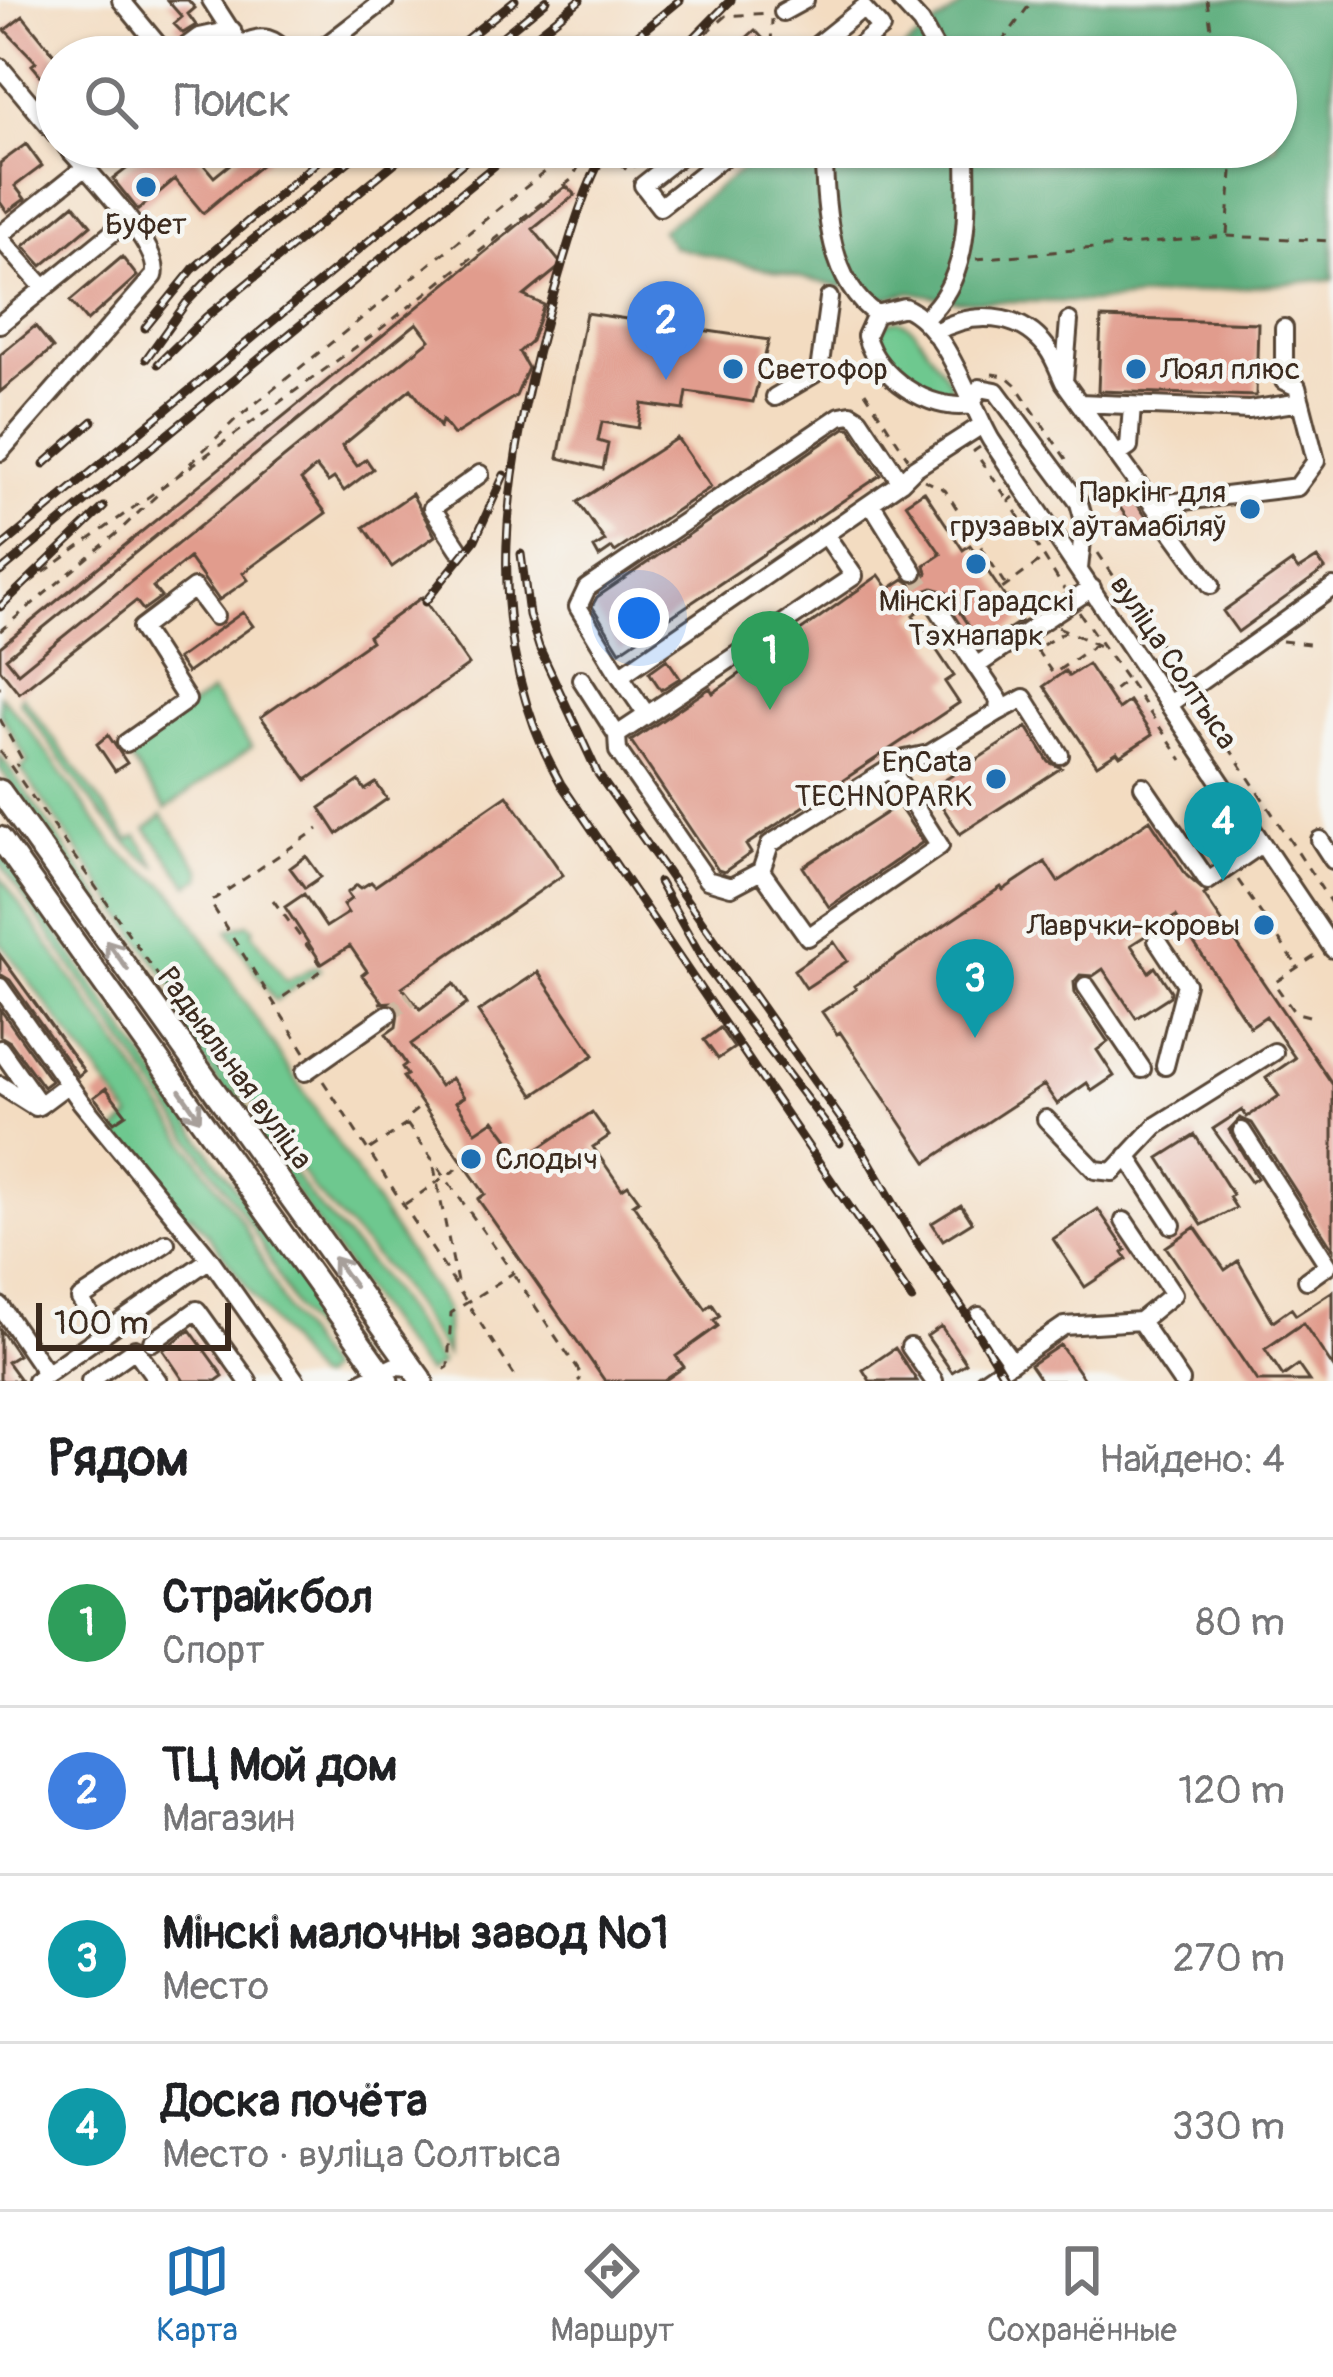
<!DOCTYPE html>
<html lang="ru">
<meta charset="utf-8">
<style>
:root{--surface:#fff;--page:#f2f2f2;--text:#202124;--muted:#757577;--line:#e0e0e0;--accent:#1f6fb2}
body{margin:0;font-family:Pangolin,sans-serif;background:var(--page);color:var(--text)}
.scale{position:absolute;left:36px;bottom:30px;width:195px;box-sizing:border-box;padding-left:12px;border:6px solid #3b2a1e;border-top:0;font-size:33px;line-height:42px;white-space:nowrap;color:#3b2a1e;-webkit-text-stroke:9px #f6f6f2;paint-order:stroke}
.you{position:absolute;left:639px;top:618px;width:42px;height:42px;margin:-30px;border:9px solid #fff;border-radius:50%;background:#1a73e8;box-shadow:0 0 0 18px #1a73e833}
.badge{display:grid;place-items:center;width:78px;height:78px;border-radius:50%;background:var(--accent);color:#fff;font-size:39px;font-weight:700}
.pin{position:absolute;translate:-50% -99px;filter:drop-shadow(0 3px 6px #0008)}
.pin::after{content:'';position:absolute;top:63px;width:42px;height:36px;background:inherit;clip-path:polygon(0 0,100% 0,50% 100%)}
.list{margin:0;padding:0;list-style:none}
h2{display:flex;justify-content:space-between;align-items:center;height:156px;margin:0;padding:0 48px;font-size:51px}
h2 small{font-size:39px;font-weight:400;color:var(--muted)}
.list li{display:grid;grid-template-columns:78px 1fr auto;gap:36px;align-items:center;box-sizing:border-box;height:168px;padding:0 48px;border-top:3px solid var(--line)}
.list b{display:block;font-size:45px;white-space:nowrap}
.list p{margin:0;font-size:39px;white-space:nowrap;color:var(--muted)}
.list em{font-size:39px;font-style:normal;color:var(--muted)}
.icon{flex:none;width:66px;height:66px;fill:none;stroke:currentColor;stroke-width:2;stroke-linecap:round;stroke-linejoin:round}
.map{position:relative;flex:none;width:1333px;height:1381px;overflow:hidden}
.search{position:absolute;background:var(--surface);box-shadow:0 3px 9px #0004;left:36px;right:36px;top:36px;height:132px;display:flex;align-items:center;gap:30px;box-sizing:border-box;padding:0 42px;border-radius:66px;color:var(--muted);font-size:45px}
.sheet{height:828px;background:var(--surface)}
nav{display:flex;justify-content:space-around;align-items:center;box-sizing:border-box;height:168px;border-top:3px solid var(--line);background:var(--surface);font-size:33px;color:var(--muted)}
nav a{display:grid;justify-items:center;gap:6px}
nav .on{color:var(--accent)}
.map>svg:first-child{display:block}
</style>
<div class="map">
<svg width="1333" height="1381" viewBox="0 0 1333 1381">
<rect width="100%" height="100%" fill="#f6f6f2"/>
<filter id="ink" filterUnits="userSpaceOnUse"><feTurbulence type="fractalNoise" baseFrequency=".00833" numOctaves="2"/><feDisplacementMap in="SourceGraphic" scale="24" xChannelSelector="R" yChannelSelector="G"/><feConvolveMatrix kernelMatrix="1 2 1 2 8 2 1 2 1" color-interpolation-filters="sRGB"/></filter>
<filter id="wash" filterUnits="userSpaceOnUse"><feTurbulence type="fractalNoise" baseFrequency=".004" numOctaves="4" result="noise"/><feDisplacementMap in="SourceGraphic" scale="48" xChannelSelector="R" yChannelSelector="G"/><feGaussianBlur stdDeviation="2.7" result="paint"/><feColorMatrix in="noise" values="0 0 0 0 0 0 0 0 0 0 0 0 0 0 0 0 0 1.4 0 .05"/><feComposite in="paint" operator="in"/></filter>
<g filter="url(#wash)">
<rect width="100%" height="100%" fill="#f3dcc1"/>
<path fill="#6ec88f" stroke="#547956" stroke-width="3" d="M 899,320 L 914,329 L 951,383 L 947,396 C 928,395 881,361 880,340 C 879,331 883,328 888,322 Z
M 211,692 L 252,747 L 166,809 L 126,754 Z
M 0,695 C 47,745 74,797 116,847 C 135,870 163,877 180,902 L 446,1310 L 446,1355 L 393,1276 L 314,1190 L 21,769 L 28,762 L 0,712 Z
M 22,696 L 129,840 L 137,836 L 156,865 C 114,845 51,743 19,701 Z
M 0,755 L 312,1199 L 379,1274 L 441,1364 L 427,1373 L 403,1346 L 44,833 L 0,768 Z
M 162,815 L 201,870 L 201,878 L 189,885 L 146,829 Z
M 0,851 L 355,1360 L 354,1367 L 341,1375 L 295,1308 L 253,1229 L 0,863 Z
M 0,876 L 244,1225 L 288,1312 L 327,1371 L 319,1379 L 313,1377 L 207,1233 L 190,1214 L 181,1216 L 115,1133 L 131,1117 L 0,942 Z
M 248,924 L 254,928 L 252,932 L 286,981 L 317,966 L 320,970 L 275,1001 L 228,930 Z"/>
<path fill="#5aac7a" stroke="#4a6b4c" stroke-width="3" d="M 969,0 L 1333,0 L 1333,279 L 1095,302 L 957,301 L 911,292 L 877,300 L 860,283 L 840,287 L 673,247 L 661,230 L 772,147 L 1276,147 L 1276,57 L 893,57 Z"/>
<g id="blocks">
<path fill="#e19c8d" fill-rule="evenodd" d="M 167,0 L 188,0 L 195,8 L 188,14 L 196,25 L 183,33 L 174,24 L 182,17 Z
M 23,16 L 57,58 L 57,84 L 51,88 L 32,65 L 36,62 L 5,30 Z
M 755,30 L 767,43 L 751,57 L 725,57 Z
M 26,144 L 42,166 L 15,186 L 25,199 L 7,212 L 0,202 L 0,163 Z
M 155,147 L 189,147 L 214,177 L 251,147 L 258,147 L 268,159 L 203,213 L 175,179 L 138,210 L 113,179 Z
M 566,186 L 575,195 L 533,229 L 562,265 L 524,296 L 544,305 L 531,341 L 519,352 L 528,368 L 516,396 L 454,435 L 442,420 L 440,427 L 411,389 L 342,446 L 357,466 L 366,459 L 373,469 L 344,491 L 334,478 L 328,482 L 316,467 L 301,480 L 326,513 L 243,573 L 248,580 L 219,600 L 189,558 L 153,587 L 161,597 L 143,610 L 136,601 L 19,693 L 0,669 L 0,647 ZM 417,323 L 430,340 L 18,673 L 6,658 Z
M 74,204 L 91,225 L 42,266 L 24,246 Z
M 122,257 L 137,276 L 87,321 L 70,301 Z
M 586,313 L 769,340 L 753,402 L 687,392 L 684,410 L 642,404 L 638,428 L 602,422 L 598,441 L 608,444 L 603,469 L 558,458 Z
M 1101,318 L 1258,323 L 1256,396 L 1098,391 Z
M 35,326 L 53,348 L 0,392 L 0,355 Z
M 845,428 L 850,428 L 881,475 L 620,651 L 592,606 L 597,597 Z
M 677,438 L 711,487 L 615,552 L 612,548 L 599,557 L 594,548 L 605,541 L 578,502 Z
M 924,491 L 963,550 L 970,545 L 1021,621 L 982,646 L 946,592 L 933,588 L 925,591 L 920,601 L 922,608 L 913,615 L 954,676 L 945,682 L 959,703 L 746,845 L 751,853 L 724,872 L 718,870 L 631,741 L 710,688 L 713,693 L 879,575 L 889,589 L 904,579 L 913,585 L 922,582 L 927,573 L 925,565 L 941,554 L 906,503 Z
M 412,494 L 435,536 L 392,567 L 364,527 Z
M 1132,497 L 1154,528 L 1140,537 L 1119,506 Z
M 1317,558 L 1325,569 L 1238,632 L 1223,611 L 1292,562 L 1298,570 Z
M 422,597 L 469,665 L 307,780 L 261,717 L 371,641 L 368,636 Z
M 243,612 L 253,626 L 187,673 L 177,659 Z
M 667,659 L 680,678 L 661,690 L 649,672 Z
M 1088,664 L 1118,709 L 1129,701 L 1152,735 L 1120,756 L 1117,752 L 1097,765 L 1044,686 L 1065,671 L 1069,676 Z
M 1027,727 L 1049,762 L 1061,768 L 960,834 L 931,789 Z
M 108,735 L 127,763 L 115,771 L 97,744 Z
M 359,781 L 365,790 L 376,783 L 387,799 L 337,834 L 320,808 Z
M 507,795 L 563,875 L 402,987 L 420,1009 L 454,984 L 467,1004 L 411,1044 L 440,1086 L 451,1078 L 464,1097 L 456,1102 L 476,1132 L 494,1120 L 511,1143 L 505,1147 L 516,1164 L 592,1112 L 609,1136 L 593,1147 L 622,1189 L 628,1185 L 639,1200 L 633,1204 L 706,1309 L 712,1304 L 720,1316 L 714,1320 L 718,1326 L 676,1356 L 684,1367 L 664,1381 L 605,1381 L 478,1199 L 485,1194 L 403,1077 L 407,1075 L 402,1067 L 406,1064 L 386,1034 L 396,1027 L 399,1008 L 392,1002 L 379,1003 L 383,1002 L 362,975 L 367,971 L 350,946 L 322,964 L 285,907 L 304,894 L 326,927 L 348,913 L 343,905 L 351,899 L 347,893 L 357,885 L 361,888 L 371,882 L 375,886 Z
M 898,805 L 923,842 L 829,907 L 803,867 Z
M 1150,820 L 1187,876 L 1207,893 L 1204,895 L 1333,1085 L 1333,1249 L 1252,1123 L 1240,1118 L 1229,1130 L 1257,1178 L 1251,1182 L 1213,1129 L 1242,1110 L 1247,1117 L 1279,1096 L 1266,1078 L 1295,1058 L 1266,1016 L 1250,1027 L 1176,916 L 1131,945 L 1149,972 L 1155,967 L 1171,991 L 1170,996 L 1136,1018 L 1103,969 L 1093,976 L 1080,975 L 1074,982 L 1075,993 L 1108,1042 L 1097,1050 L 1114,1076 L 1092,1091 L 1087,1083 L 1057,1104 L 1044,1085 L 927,1162 L 840,1032 L 837,1034 L 822,1012 L 856,989 L 854,986 L 1001,887 L 1003,890 L 1045,862 L 1058,882 Z
M 306,856 L 321,877 L 305,888 L 290,868 Z
M 834,942 L 847,961 L 806,988 L 794,970 Z
M 0,955 L 84,1071 L 78,1076 L 10,980 L 0,974 Z
M 538,972 L 594,1055 L 534,1095 L 478,1012 Z
M 0,1009 L 51,1081 L 43,1087 L 10,1042 L 0,1036 Z
M 720,1028 L 734,1048 L 718,1059 L 704,1040 Z
M 106,1088 L 126,1114 L 114,1122 L 94,1097 Z
M 1195,1135 L 1233,1195 L 1229,1197 L 1236,1208 L 1202,1225 L 1159,1158 Z
M 961,1205 L 972,1222 L 943,1240 L 932,1223 Z
M 1098,1209 L 1126,1250 L 1123,1253 L 1127,1259 L 1085,1287 L 1053,1239 Z
M 1195,1227 L 1225,1270 L 1238,1261 L 1273,1321 L 1291,1308 L 1296,1315 L 1333,1291 L 1333,1367 L 1303,1323 L 1265,1349 L 1283,1376 L 1298,1365 L 1309,1381 L 1257,1381 L 1166,1247 Z
M 941,1326 L 966,1363 L 952,1372 L 927,1336 Z
M 0,1329 L 18,1355 L 7,1362 L 21,1381 L 0,1381 Z
M 190,1330 L 223,1376 L 216,1381 L 184,1381 L 163,1350 Z
M 1060,1345 L 1085,1381 L 1041,1381 L 1030,1365 Z
M 895,1348 L 917,1381 L 870,1381 L 863,1370 Z"/>
</g>
</g>
<g filter="url(#ink)">
<use href="#blocks" fill-opacity="0" stroke="#574536" stroke-width="3"/>
<g fill="none" stroke-linecap="round" stroke-linejoin="round">
<path stroke="#ceb8a0" stroke-width="16" stroke-dasharray="16 8" stroke-linecap="butt" d="M 914,572 L 933,601
M 388,1014 L 411,998"/>
<g stroke="#574536" stroke-width="22">
<path id="minor" d="M 121,0 L 168,57
M 211,0 L 240,45 L 225,57
M 900,0 L 921,23 L 940,57
M 783,12 L 805,0
M 240,45 C 263,33 274,37 291,57
M 172,57 L 199,37 L 232,30
M 311,57 L 385,0
M 802,57 L 863,8 L 881,28 L 846,57
M 0,67 L 57,135
M 225,147 L 226,149
M 691,147 L 643,185 L 660,207 L 736,147
M 823,147 C 826,202 826,280 876,314
M 0,235 L 84,168
M 0,238 L 44,288
M 924,319 C 974,275 966,208 966,147
M 0,324 L 128,220
M 934,333 C 970,311 1019,311 1047,348 C 1054,357 1059,371 1064,382 L 1211,585
M 1064,381 L 1069,321
M 775,397 L 819,371 L 829,298
M 1079,403 L 1249,410 L 1301,402
M 971,404 L 980,388 L 996,391 L 1079,503 L 1084,521 L 1079,569
M 970,405 C 929,412 876,376 866,336 L 876,314 L 904,307 C 946,324 969,402 991,440 L 1333,949
M 0,452 L 154,276 C 164,248 87,171 67,147
M 1117,455 L 1129,447 L 1132,406
M 901,482 L 859,419 L 851,414 L 840,416 L 587,588 L 578,607 L 620,676 L 901,482 L 915,468 L 982,425
M 871,503 L 914,572
M 1153,505 L 1297,487 L 1316,461 L 1297,387 L 1284,381 L 1284,328
M 459,549 L 432,508 L 480,474
M 933,601 L 976,666
M 620,676 L 647,715 L 617,735 L 618,751 L 707,880 L 731,887 L 761,871 L 770,844 L 905,759 L 929,754 L 998,712 L 999,700 L 976,666 L 1092,588
M 581,679 L 617,735
M 1169,704 L 1333,587
M 998,712 L 1024,698 L 1060,755
M 647,715 L 854,576 L 825,534
M 126,743 L 187,700 L 141,628 L 194,588 L 215,616
M 1143,786 L 1208,881 L 1262,844
M 1320,840 L 1333,860
M 761,871 L 808,937 L 940,846 L 890,768
M 1157,940 L 1186,984 L 1165,1066
M 1086,986 L 1142,1069
M 0,987 L 81,1102 L 210,1259
M 0,1049 L 40,1105 L 68,1084
M 305,1072 L 388,1014
M 0,1085 L 35,1107 L 39,1106
M 1046,1119 L 1095,1170 L 1113,1172 L 1156,1126 L 1274,1052
M 1242,1131 L 1328,1265 L 1307,1280
M 1127,1156 L 1172,1225
M 0,1306 L 46,1373
M 979,1316 L 1012,1362
M 1140,1321 L 1181,1381
M 103,1335 L 80,1299 L 166,1243
M 152,1342 L 197,1310 L 248,1381
M 910,1347 L 934,1381
M 36,1381 L 210,1259 L 296,1381
M 90,1381 L 135,1349 L 158,1381
M 363,1381 L 395,1366 L 412,1367
M 984,1381 L 1064,1326 L 1140,1321 L 1173,1294 L 1124,1221"/>
</g>
<g stroke="#574536" stroke-width="27">
<path id="major" d="M 0,791 L 422,1381
M 0,838 L 387,1381"/>
</g>
<path stroke="#574536" stroke-width="3" stroke-dasharray="9 9" stroke-linecap="butt" d="M 1207,0 L 1215,57
M 679,57 L 726,16 L 769,13
M 761,57 L 771,48 L 772,19
M 991,57 L 1033,0
M 1227,234 L 1233,160 L 1229,147
M 976,259 L 1226,236 L 1333,241
M 992,374 L 1006,376 L 1015,384 L 1066,459
M 865,392 L 908,458
M 980,447 L 974,451 L 1009,501
M 177,476 L 236,419 L 576,147
M 924,480 L 945,490 L 1006,586
M 1014,497 L 1009,501 L 1064,589
M 1098,553 L 1180,674
M 0,604 L 378,331 L 571,180 L 584,157 L 619,163 L 628,171 L 656,147
M 1029,611 L 1010,600 L 1002,589 L 1043,559
M 1079,612 L 1127,680 L 1109,694
M 1058,627 L 1104,648
M 0,631 L 115,535 L 157,495
M 1066,631 L 1036,649 L 1053,674 L 1095,645
M 1282,641 L 1309,644
M 1129,682 L 1182,760
M 0,687 L 1,687
M 1199,702 L 1333,906
M 0,719 L 23,761 L 16,766
M 0,751 L 228,1075
M 1238,880 L 1298,967
M 273,900 L 324,969 L 277,1001
M 1309,1016 L 1294,1012 L 1274,983 L 1315,956
M 305,1052 L 210,902 L 318,829
M 323,1081 L 518,1381
M 407,1124 L 513,1273 L 451,1313 L 448,1367 L 438,1373
M 370,1149 L 407,1124 L 409,1116 L 419,1108
M 434,1167 L 458,1287
M 405,1204 L 464,1164
M 514,1275 L 583,1377 L 578,1381"/>
<use href="#minor" stroke="#fff" stroke-width="16"/>
<use href="#major" stroke="#fff" stroke-width="21"/>
<g stroke="#3b2a1e" stroke-width="9">
<path id="rail" d="M 444,57 L 515,0
M 477,57 L 547,0
M 509,57 L 580,0
M 611,57 L 680,0
M 675,57 L 731,0
M 607,147 C 580,196 567,249 551,302 C 506,463 475,631 561,784 L 912,1299
M 145,328 L 193,269 L 334,147
M 146,359 L 186,303 L 222,265 L 366,147
M 158,364 L 206,317 L 414,147
M 44,464 L 93,421
M 0,548 L 482,147
M 521,554 L 529,615 L 539,647 L 598,774 L 862,1149 L 912,1235 L 965,1312 L 1007,1381
M 0,572 L 517,147
M 425,602 L 475,540 L 504,475
M 0,607 L 104,507
M 659,882 L 708,969 L 840,1143"/>
</g>
<use href="#rail" stroke="#f6f6f2" stroke-width="4.5" stroke-dasharray="14" stroke-linecap="butt"/>
</g>
<defs><path id="oneway-shaft" d="M-6 0H5M1.5-3L5.5 0L1.5 3" fill="none" stroke-width="1.6" stroke-linecap="round" stroke-linejoin="round" transform="scale(3)"/></defs>
<g stroke="#a79f9a">
<use href="#oneway-shaft" transform="translate(117 955) rotate(-126)"/>
<use href="#oneway-shaft" transform="translate(190 1105) rotate(55)"/>
<use href="#oneway-shaft" transform="translate(344 1272) rotate(-126)"/>
</g>
</g>
<g fill="#1f6fb2" stroke="#f6f6f2" stroke-width="4.5">
<circle cx="146" cy="187" r="12"/>
<circle cx="733" cy="369" r="12"/>
<circle cx="1136" cy="369" r="12"/>
<circle cx="1250" cy="509" r="12"/>
<circle cx="976" cy="564" r="12"/>
<circle cx="996" cy="779" r="12"/>
<circle cx="1264" cy="925" r="12"/>
<circle cx="471" cy="1159" r="12"/>
</g>
<g text-anchor="middle" stroke-width="9" stroke-linejoin="round" paint-order="stroke">
<g font-size="30" fill="#3b2a1e" stroke="#f6f6f2" text-anchor="start">
<text x="146" y="234" text-anchor="middle">Буфет</text>
<text x="757" y="379">Светофор</text>
<text x="1160" y="379">Лоял плюс</text>
<text x="1226" y="502" text-anchor="end">Паркінг для<tspan x="1226" dy="34">грузавых аўтамабіляў</tspan></text>
<text x="976" y="611" text-anchor="middle">Мінскі Гарадскі<tspan x="976" dy="34">Тэхнапарк</tspan></text>
<text x="972" y="772" text-anchor="end">EnCata<tspan x="972" dy="34">TECHNOPARK</tspan></text>
<text x="1240" y="935" text-anchor="end">Лаврчки-коровы</text>
<text x="495" y="1169">Слодыч</text>
</g>
<g font-size="30" fill="#3b2a1e" stroke="#f6f6f2">
<text transform="translate(1174 662) rotate(56)" y="10">вуліца Солтыса</text>
<text transform="translate(235 1068) rotate(54)" y="10">Радыяльная вуліца</text>
</g>
</g>
</svg>
<div class="scale">100 m</div>
<div class="you"></div>
<div class="pin badge" style="left:770px;top:710px;background:#2e9e5b">1</div>
<div class="pin badge" style="left:666px;top:380px;background:#3f7fe0">2</div>
<div class="pin badge" style="left:975px;top:1038px;background:#0f9aa8">3</div>
<div class="pin badge" style="left:1223px;top:881px;background:#0f9aa8">4</div>
<div class="search"><svg class="icon" aria-label="search" viewBox="0 0 24 24"><circle cx="10" cy="10" r="6"/><path d="M15 15l6 6"/></svg>Поиск</div>
</div>
<section class="sheet">
<h2>Рядом<small>Найдено: 4</small></h2>
<ul class="list">
<li><span class="badge" style="background:#2e9e5b">1</span><div><b>Страйкбол</b><p>Спорт</p></div><em>80 m</em></li>
<li><span class="badge" style="background:#3f7fe0">2</span><div><b>ТЦ Мой дом</b><p>Магазин</p></div><em>120 m</em></li>
<li><span class="badge" style="background:#0f9aa8">3</span><div><b>Мінскі малочны завод №1</b><p>Место</p></div><em>270 m</em></li>
<li><span class="badge" style="background:#0f9aa8">4</span><div><b>Доска почёта</b><p>Место · вуліца Солтыса</p></div><em>330 m</em></li>
</ul>
</section>
<nav>
<a class="on"><svg class="icon" aria-label="map" viewBox="0 0 24 24"><path d="M3 6l6-2 6 2 6-2v14l-6 2-6-2-6 2zM9 4v14M15 6v14"/></svg>Карта</a>
<a><svg class="icon" aria-label="directions" viewBox="0 0 24 24"><path d="M12 3l9 9-9 9-9-9zM9 14v-3h6M13 9l2 2-2 2"/></svg>Маршрут</a>
<a><svg class="icon" aria-label="saved" viewBox="0 0 24 24"><path d="M7 4h10v16l-5-4-5 4z"/></svg>Сохранённые</a>
</nav>
